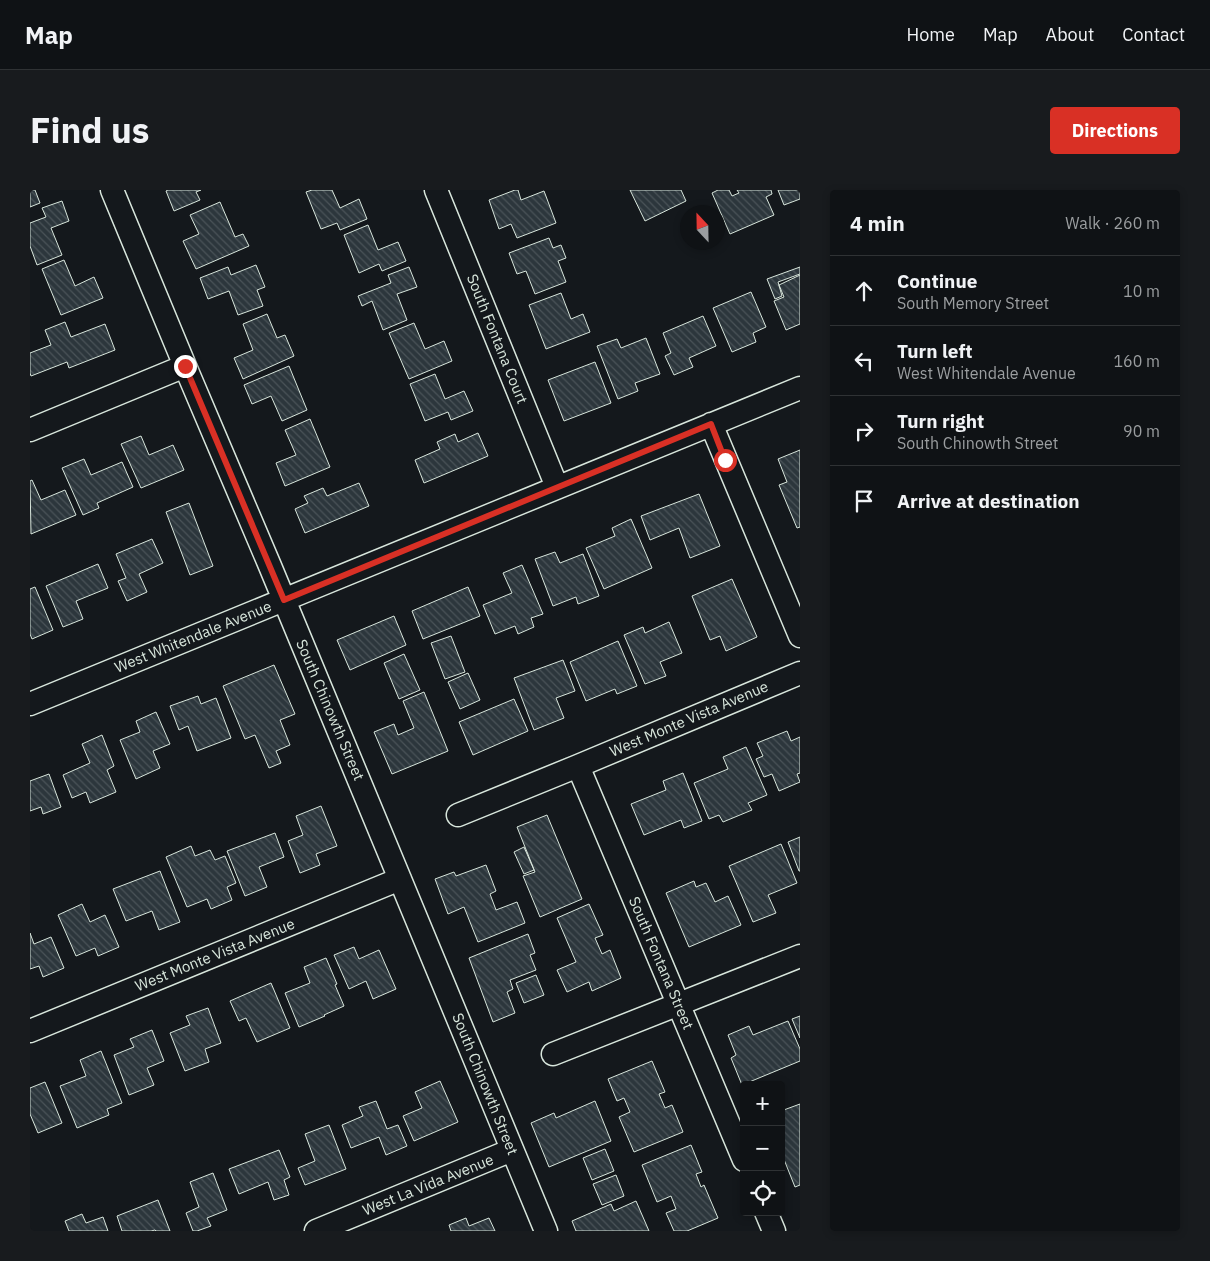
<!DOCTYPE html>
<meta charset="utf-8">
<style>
:root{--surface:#0f1215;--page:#181b1e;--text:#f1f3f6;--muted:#9b9ea0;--line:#2f3234;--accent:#d93025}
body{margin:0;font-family:"IBM Plex Sans",sans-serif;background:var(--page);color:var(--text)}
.controls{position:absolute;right:15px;bottom:15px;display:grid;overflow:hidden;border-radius:5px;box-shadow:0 2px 8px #0003}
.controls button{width:45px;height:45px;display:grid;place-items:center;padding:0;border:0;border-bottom:1px solid var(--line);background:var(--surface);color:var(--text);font:25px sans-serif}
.compass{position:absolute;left:650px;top:15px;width:45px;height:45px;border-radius:50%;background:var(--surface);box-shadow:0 2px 8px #0003;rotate:338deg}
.stop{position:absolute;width:15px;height:15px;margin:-11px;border:4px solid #d93025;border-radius:50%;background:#fff}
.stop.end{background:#d93025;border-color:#fff;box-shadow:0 1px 5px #0008}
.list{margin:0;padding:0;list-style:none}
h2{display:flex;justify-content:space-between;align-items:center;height:65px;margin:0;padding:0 20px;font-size:21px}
h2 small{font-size:16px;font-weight:400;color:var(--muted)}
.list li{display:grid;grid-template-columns:32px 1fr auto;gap:15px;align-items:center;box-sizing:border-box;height:70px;padding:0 20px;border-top:1px solid var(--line)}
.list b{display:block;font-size:19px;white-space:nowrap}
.list p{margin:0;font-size:16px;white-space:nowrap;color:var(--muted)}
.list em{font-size:16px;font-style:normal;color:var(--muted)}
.icon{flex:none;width:28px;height:28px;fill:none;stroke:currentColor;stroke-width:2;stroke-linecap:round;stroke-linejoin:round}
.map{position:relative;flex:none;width:770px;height:1041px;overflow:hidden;border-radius:5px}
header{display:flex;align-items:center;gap:30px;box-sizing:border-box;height:70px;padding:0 25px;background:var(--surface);border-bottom:1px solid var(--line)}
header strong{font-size:24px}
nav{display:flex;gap:28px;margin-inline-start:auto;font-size:18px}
.intro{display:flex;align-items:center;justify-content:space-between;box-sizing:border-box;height:120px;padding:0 30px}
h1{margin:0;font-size:35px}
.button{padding:12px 22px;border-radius:5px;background:var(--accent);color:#fff;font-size:18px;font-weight:700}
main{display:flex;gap:30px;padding:0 30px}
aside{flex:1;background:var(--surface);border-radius:5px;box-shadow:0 2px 8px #0003}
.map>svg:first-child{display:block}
</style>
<header>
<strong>Map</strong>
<nav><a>Home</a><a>Map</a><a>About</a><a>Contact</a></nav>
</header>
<div class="intro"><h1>Find us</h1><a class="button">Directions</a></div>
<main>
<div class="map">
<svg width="770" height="1041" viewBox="0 0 770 1041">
<defs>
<pattern id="building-back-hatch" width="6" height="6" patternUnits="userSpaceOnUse" patternTransform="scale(1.25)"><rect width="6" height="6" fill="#2c363c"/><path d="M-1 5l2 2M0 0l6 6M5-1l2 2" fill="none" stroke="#4a5358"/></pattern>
</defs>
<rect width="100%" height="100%" fill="#14181c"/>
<path fill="url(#building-back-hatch)" stroke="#d8e6dc" d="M 0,0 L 5,0 L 10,13 L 0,17 Z
M 138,0 L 171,0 L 166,2 L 170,10 L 144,21 L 136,1 Z
M 282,0 L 302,0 L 310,18 L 329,9 L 337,29 L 310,40 L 307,33 L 291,39 L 276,2 Z
M 485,0 L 488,0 L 491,10 L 514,1 L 526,33 L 487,48 L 481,34 L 469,39 L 459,10 Z
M 600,0 L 651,0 L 656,11 L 615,31 Z
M 688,0 L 699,0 L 702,6 L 709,3 L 707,0 L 741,0 L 742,4 L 736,7 L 744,25 L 700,44 L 682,3 Z
M 748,0 L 770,0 L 770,9 L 754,15 Z
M 32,11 L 39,31 L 21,38 L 32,65 L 7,75 L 0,56 L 0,33 L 16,27 L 12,18 Z
M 190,12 L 205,47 L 213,44 L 219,56 L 166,79 L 153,51 L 169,44 L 160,25 Z
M 338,35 L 348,60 L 368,52 L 376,71 L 352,81 L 349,74 L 329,83 L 314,45 Z
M 519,48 L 523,58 L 531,55 L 536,68 L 528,71 L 536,92 L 505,104 L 496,81 L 487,84 L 479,63 Z
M 34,70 L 45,96 L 64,87 L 73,108 L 31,125 L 12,79 Z
M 226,75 L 235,97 L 227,100 L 233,116 L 208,125 L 199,101 L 178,109 L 170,88 L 198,77 L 201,85 Z
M 379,77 L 387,97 L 367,104 L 377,130 L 353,140 L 342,111 L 332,116 L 328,106 L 361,93 L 358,85 Z
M 770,77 L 770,84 L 748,92 L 752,106 L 745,109 L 737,89 Z
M 770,85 L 770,134 L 756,140 L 744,111 L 754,107 L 749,95 Z
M 721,102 L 736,137 L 723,143 L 726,152 L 702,162 L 683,118 Z
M 531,103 L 541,129 L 553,124 L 560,142 L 516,159 L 499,115 Z
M 237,124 L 247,148 L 255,145 L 264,166 L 213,189 L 204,168 L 223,160 L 213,134 Z
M 673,126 L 686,156 L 659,168 L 663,177 L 644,185 L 635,166 L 641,163 L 633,143 Z
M 35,132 L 41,147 L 75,134 L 85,160 L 39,178 L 37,172 L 1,186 L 0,183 L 0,163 L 21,155 L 15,140 Z
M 384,133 L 395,159 L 414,151 L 422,171 L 379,189 L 359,143 Z
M 616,148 L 630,184 L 605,193 L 608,201 L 588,209 L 567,156 L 587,149 L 591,158 Z
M 565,172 L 581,213 L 534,231 L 518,190 Z
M 259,176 L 277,220 L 252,231 L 241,206 L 222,214 L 214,195 Z
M 405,184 L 415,209 L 434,201 L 443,221 L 421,230 L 418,222 L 395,231 L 380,194 Z
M 280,229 L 300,277 L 255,296 L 246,273 L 266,265 L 255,240 Z
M 448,243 L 458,266 L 394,293 L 385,270 L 410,259 L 407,252 L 425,244 L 428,252 Z
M 111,246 L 119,265 L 143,255 L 154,280 L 111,298 L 91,254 Z
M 770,260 L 770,337 L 767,338 L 749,295 L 757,292 L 748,269 Z
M 54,269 L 61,285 L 92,272 L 103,297 L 67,313 L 69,318 L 53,325 L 32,278 Z
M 2,290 L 11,310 L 35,300 L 46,325 L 1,344 L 0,291 Z
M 329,293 L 339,316 L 275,343 L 265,319 L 278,313 L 274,306 L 293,298 L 297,306 Z
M 669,304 L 690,356 L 660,368 L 649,338 L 620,350 L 611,326 Z
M 159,313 L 183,376 L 160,385 L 136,322 Z
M 601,329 L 622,378 L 574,399 L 556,358 L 585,346 L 582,338 Z
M 122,349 L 133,373 L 109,384 L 117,402 L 97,411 L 88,391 L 96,388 L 86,364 Z
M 525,362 L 530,373 L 553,364 L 569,406 L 548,414 L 546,407 L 523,416 L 505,369 Z
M 68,374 L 78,398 L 46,411 L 53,429 L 33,437 L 16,396 Z
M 492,375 L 513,424 L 501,428 L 504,437 L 488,444 L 485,436 L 465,444 L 453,415 L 482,403 L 473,383 Z
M 702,389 L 727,447 L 696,461 L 690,446 L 680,450 L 662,406 Z
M 5,397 L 23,440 L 2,449 L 0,444 L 0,399 Z
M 438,397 L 450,426 L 393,449 L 382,421 Z
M 364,426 L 376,455 L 320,480 L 307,450 Z
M 639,432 L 652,463 L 630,472 L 636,486 L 615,494 L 594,445 L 613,437 L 615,443 Z
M 421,446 L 435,482 L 415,489 L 401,453 Z
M 588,451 L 607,496 L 587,504 L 585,499 L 556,511 L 540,472 Z
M 374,464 L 390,500 L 369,509 L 354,473 Z
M 533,470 L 545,501 L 526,508 L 534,528 L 504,540 L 484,488 Z
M 244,475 L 265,524 L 250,530 L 260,555 L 246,561 L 251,573 L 239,578 L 225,545 L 215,549 L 193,496 Z
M 438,483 L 450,510 L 430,519 L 418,492 Z
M 394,502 L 418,561 L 362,584 L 344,542 L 364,534 L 368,545 L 384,538 L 373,511 Z
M 168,506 L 171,514 L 186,508 L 201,548 L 167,561 L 158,536 L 149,540 L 140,516 Z
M 484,509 L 498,541 L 443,565 L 429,532 Z
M 126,522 L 140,554 L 123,561 L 130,578 L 106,589 L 90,550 L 110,542 L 106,531 Z
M 757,541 L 761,551 L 770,547 L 770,583 L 767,584 L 770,592 L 749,601 L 742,584 L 734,587 L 726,569 L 733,566 L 727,553 Z
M 72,545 L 84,576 L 77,580 L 86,602 L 60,613 L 56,602 L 42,608 L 33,585 L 60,573 L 52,554 Z
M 716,557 L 737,605 L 718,613 L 722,620 L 693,632 L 689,625 L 679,629 L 664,593 L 698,579 L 693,567 Z
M 653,583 L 672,631 L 654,638 L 651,630 L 614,645 L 601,614 L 636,600 L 633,591 Z
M 19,584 L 31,617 L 13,624 L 11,617 L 0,621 L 0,591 Z
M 291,616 L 307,656 L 286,664 L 290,675 L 270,683 L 258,651 L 273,645 L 266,626 Z
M 517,625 L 552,709 L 510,727 L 493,686 L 505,682 L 487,637 Z
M 245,643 L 254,667 L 229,677 L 237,697 L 215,706 L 197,661 Z
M 770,647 L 770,681 L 769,681 L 758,652 Z
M 751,654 L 767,693 L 738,705 L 746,723 L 723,732 L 699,676 Z
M 161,656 L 165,666 L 180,660 L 185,670 L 195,666 L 206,693 L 197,697 L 202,710 L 181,719 L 177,709 L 157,717 L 136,667 Z
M 494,657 L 504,680 L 494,684 L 484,662 Z
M 456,675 L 466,701 L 460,704 L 466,720 L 487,712 L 495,733 L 448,752 L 434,717 L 418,724 L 405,689 L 424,682 L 426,686 Z
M 130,681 L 150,732 L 129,740 L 122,721 L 96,731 L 83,699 Z
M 664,691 L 666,697 L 676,693 L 685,712 L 698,706 L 711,735 L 659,757 L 636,703 Z
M 52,714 L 60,732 L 75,725 L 89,757 L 68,766 L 65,758 L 46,766 L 28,725 Z
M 559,714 L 573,745 L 565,748 L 572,764 L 580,760 L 591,788 L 562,801 L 559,792 L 537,802 L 527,780 L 546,772 L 527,728 Z
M 0,743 L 4,754 L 21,747 L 34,778 L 13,787 L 9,776 L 0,779 Z
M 498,744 L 505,763 L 500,765 L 506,780 L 480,790 L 483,799 L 477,802 L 485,823 L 463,832 L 439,768 Z
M 324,757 L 329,769 L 349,760 L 366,799 L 343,809 L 336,791 L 319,799 L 304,765 Z
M 296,768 L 307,794 L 305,795 L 314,816 L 294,825 L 295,826 L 269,837 L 255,803 L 280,793 L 274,777 Z
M 506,785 L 514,805 L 494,813 L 486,793 Z
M 241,793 L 260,838 L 227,852 L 216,828 L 209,831 L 200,811 Z
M 178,818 L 191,853 L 175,859 L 179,872 L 155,881 L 140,843 L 160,835 L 156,826 Z
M 770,826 L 770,848 L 762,829 Z
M 758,831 L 770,859 L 770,871 L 712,895 L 701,868 L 706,865 L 698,845 L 719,836 L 723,845 Z
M 122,840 L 134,871 L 117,878 L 124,895 L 99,905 L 84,865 L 104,857 L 100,849 Z
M 71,861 L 92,913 L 77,919 L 79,925 L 47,938 L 30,896 L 56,886 L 50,870 Z
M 622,871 L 635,902 L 629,904 L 635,918 L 642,915 L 653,942 L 604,962 L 589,927 L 600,922 L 594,908 L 587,911 L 578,889 Z
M 410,891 L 428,932 L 384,951 L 373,926 L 392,918 L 385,902 Z
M 15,892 L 32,933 L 8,943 L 0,924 L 0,898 Z
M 346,911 L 357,939 L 368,935 L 377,956 L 356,965 L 349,947 L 321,958 L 312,935 L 333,926 L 329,917 Z
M 565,911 L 581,951 L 519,977 L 501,933 L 524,923 L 526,928 Z
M 770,914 L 770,995 L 765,997 L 751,962 L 751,921 Z
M 299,935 L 316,979 L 275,995 L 268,978 L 285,971 L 275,944 Z
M 661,955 L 672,982 L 666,984 L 671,997 L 674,995 L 688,1028 L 657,1041 L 644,1041 L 636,1023 L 646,1019 L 641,1006 L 627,1012 L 612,975 Z
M 575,959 L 584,981 L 562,990 L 553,968 Z
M 249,960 L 260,987 L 254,990 L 259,1005 L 244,1010 L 238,992 L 209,1004 L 199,979 Z
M 183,983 L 197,1020 L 177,1028 L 181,1036 L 167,1041 L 163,1041 L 156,1023 L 169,1017 L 160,992 Z
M 586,985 L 594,1006 L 572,1015 L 563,994 Z
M 128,1010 L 140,1041 L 126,1041 L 125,1040 L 121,1041 L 92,1041 L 87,1026 Z
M 606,1011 L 619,1041 L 546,1041 L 542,1031 L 581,1014 L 584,1021 Z
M 52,1024 L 56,1033 L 73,1027 L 78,1041 L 39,1041 L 35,1031 Z
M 436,1028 L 439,1036 L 459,1028 L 465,1041 L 421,1041 L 419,1035 Z"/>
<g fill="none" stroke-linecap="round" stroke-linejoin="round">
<g stroke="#d8e6dc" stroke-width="25">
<path id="minor" d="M 82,0 L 155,176 L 240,376 L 516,1041
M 406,0 L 527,297
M 681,234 L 770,446
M 0,240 L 155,176
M 0,514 L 770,198
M 548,576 L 714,970
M 428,625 L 548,576 L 770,483
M 0,841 L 370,689
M 523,864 L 770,766
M 736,1022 L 744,1041
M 286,1041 L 482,960"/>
</g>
<use href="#minor" stroke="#14181c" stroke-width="22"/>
</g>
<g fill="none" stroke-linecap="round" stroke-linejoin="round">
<path stroke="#d93025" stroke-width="6" d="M 155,176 L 254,410 L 681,234 L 695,270"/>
</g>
<g text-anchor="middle" stroke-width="4" stroke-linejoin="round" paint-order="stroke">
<g font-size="15" fill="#d8e6dc" stroke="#14181c">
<text transform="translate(467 149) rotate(68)" y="5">South Fontana Court</text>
<text transform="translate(163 447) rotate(-22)" y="5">West Whitendale Avenue</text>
<text transform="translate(300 520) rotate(67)" y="5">South Chinowth Street</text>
<text transform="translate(659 529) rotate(-23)" y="5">West Monte Vista Avenue</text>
<text transform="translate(185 765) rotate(-22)" y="5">West Monte Vista Avenue</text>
<text transform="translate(631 773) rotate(67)" y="5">South Fontana Street</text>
<text transform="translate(455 894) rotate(68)" y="5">South Chinowth Street</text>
<text transform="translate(398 995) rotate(-22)" y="5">West La Vida Avenue</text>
</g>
</g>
</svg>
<div class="controls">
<button>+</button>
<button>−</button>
<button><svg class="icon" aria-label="locate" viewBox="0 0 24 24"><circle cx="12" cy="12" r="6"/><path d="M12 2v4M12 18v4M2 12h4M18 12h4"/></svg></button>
</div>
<svg class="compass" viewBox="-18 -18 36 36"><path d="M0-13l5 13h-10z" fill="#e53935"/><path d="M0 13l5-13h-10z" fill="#9b9ea0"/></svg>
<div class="stop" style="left:695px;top:270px"></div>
<div class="stop end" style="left:155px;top:176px"></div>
</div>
<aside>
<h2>4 min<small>Walk · 260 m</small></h2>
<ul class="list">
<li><svg class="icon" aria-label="ahead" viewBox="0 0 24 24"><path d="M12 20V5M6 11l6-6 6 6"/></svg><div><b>Continue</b><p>South Memory Street</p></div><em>10 m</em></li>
<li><svg class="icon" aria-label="left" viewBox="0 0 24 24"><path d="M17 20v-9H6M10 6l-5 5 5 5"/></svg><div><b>Turn left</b><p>West Whitendale Avenue</p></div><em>160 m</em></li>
<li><svg class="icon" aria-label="right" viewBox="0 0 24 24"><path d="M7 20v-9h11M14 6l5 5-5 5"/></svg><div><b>Turn right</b><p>South Chinowth Street</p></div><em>90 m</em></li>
<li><svg class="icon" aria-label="arrive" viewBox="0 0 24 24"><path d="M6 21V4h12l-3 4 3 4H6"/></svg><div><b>Arrive at destination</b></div></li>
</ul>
</aside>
</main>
